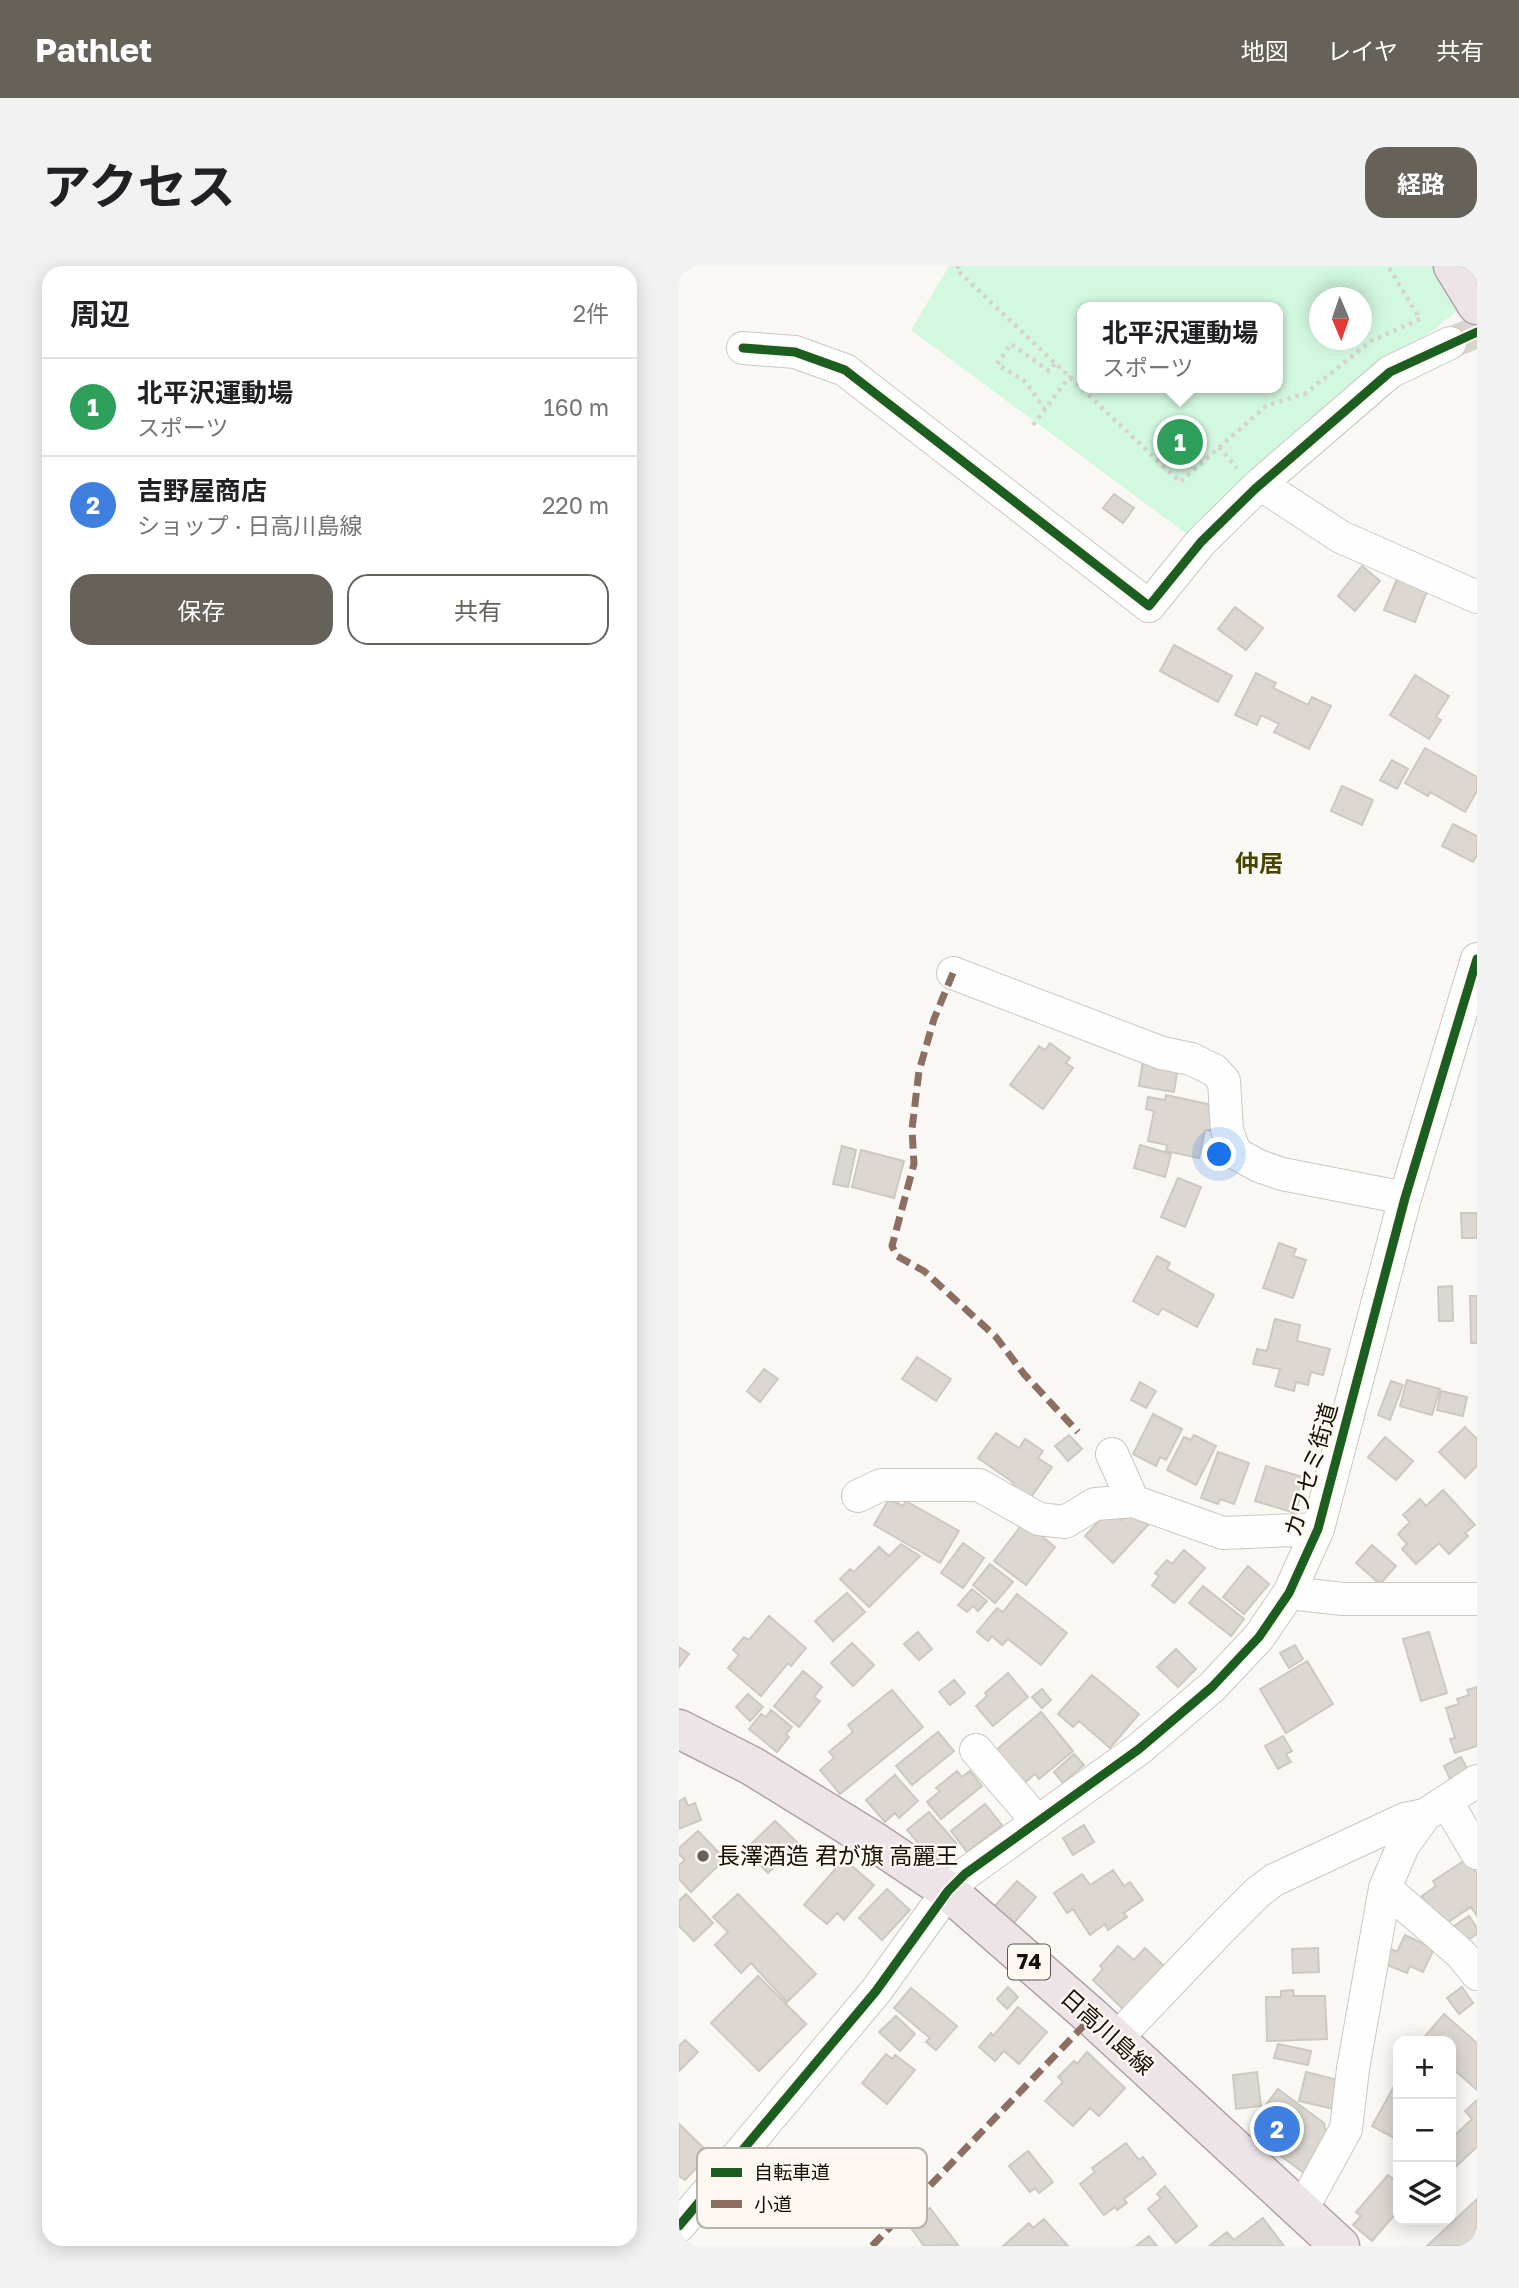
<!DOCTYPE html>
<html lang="ja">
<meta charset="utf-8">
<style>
:root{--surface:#fff;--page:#f2f2f2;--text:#202124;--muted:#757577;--line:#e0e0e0;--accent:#666159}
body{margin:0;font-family:"Golos Text","Noto Sans JP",sans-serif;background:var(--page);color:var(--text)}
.controls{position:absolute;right:21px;bottom:21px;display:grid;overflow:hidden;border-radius:14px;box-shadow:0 4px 18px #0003}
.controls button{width:63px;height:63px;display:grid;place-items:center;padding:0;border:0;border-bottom:2px solid var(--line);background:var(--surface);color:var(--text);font:35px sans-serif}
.compass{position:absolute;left:630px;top:21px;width:63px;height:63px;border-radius:50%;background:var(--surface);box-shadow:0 4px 18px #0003;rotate:178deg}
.you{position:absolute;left:541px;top:889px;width:24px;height:24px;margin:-18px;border:5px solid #fff;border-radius:50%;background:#1a73e8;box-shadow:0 0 0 10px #1a73e833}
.badge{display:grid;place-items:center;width:46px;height:46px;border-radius:50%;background:var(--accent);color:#fff;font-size:23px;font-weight:700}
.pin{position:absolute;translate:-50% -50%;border:4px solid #fff;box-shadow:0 2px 7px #0006}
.popup{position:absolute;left:398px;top:36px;width:206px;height:91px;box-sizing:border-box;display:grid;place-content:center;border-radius:14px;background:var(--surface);filter:drop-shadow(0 2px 5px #0005);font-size:23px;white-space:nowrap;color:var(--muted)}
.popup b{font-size:26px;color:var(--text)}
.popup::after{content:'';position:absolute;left:50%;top:100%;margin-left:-14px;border:14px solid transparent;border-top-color:var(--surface)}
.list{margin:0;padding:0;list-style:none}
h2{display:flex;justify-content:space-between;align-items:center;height:91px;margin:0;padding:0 28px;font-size:30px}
h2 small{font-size:23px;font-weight:400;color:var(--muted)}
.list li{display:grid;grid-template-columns:46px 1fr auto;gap:21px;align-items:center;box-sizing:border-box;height:98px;padding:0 28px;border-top:2px solid var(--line)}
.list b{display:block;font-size:26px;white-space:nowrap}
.list p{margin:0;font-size:23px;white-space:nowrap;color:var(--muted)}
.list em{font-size:23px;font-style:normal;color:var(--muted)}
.actions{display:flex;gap:14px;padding:21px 28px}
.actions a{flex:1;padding:16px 0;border:2px solid var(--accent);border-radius:21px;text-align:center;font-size:24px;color:var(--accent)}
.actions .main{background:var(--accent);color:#fff}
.icon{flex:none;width:38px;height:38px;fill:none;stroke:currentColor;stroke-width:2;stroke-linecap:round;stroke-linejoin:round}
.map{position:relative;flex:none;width:798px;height:1980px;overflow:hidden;border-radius:21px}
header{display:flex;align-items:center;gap:42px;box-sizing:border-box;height:98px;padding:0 35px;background:var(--accent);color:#fff}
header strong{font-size:33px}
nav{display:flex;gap:38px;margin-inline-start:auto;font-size:24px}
.intro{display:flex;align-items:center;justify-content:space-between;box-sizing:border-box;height:168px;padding:0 42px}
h1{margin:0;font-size:49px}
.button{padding:18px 32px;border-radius:21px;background:var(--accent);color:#fff;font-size:24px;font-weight:700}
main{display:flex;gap:42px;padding:0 42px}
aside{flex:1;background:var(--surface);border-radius:21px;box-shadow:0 4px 18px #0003}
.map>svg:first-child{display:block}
</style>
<header>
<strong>Pathlet</strong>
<nav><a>地図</a><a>レイヤ</a><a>共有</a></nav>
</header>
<div class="intro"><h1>アクセス</h1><a class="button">経路</a></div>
<main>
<aside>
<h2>周辺<small>2件</small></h2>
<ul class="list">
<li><span class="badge" style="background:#2e9e5b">1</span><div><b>北平沢運動場</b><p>スポーツ</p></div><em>160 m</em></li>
<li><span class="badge" style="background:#3f7fe0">2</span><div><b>吉野屋商店</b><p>ショップ · 日高川島線</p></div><em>220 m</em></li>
</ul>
<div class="actions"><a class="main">保存</a><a>共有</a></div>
</aside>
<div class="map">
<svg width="798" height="1980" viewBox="0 0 798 1980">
<rect width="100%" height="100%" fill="#faf8f5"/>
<path fill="#d3f8e0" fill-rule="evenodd" d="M 270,0 L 798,0 L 798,29 L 729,84 L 509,269 L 232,64 ZM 640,32 L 682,32 L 682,74 L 640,74 ZM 403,41 L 599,41 L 599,122 L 403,122 Z"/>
<path fill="#dcd7d0" stroke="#cdc9c1" stroke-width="2" d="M 435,228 L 455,242 L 444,257 L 424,242 Z
M 683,300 L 701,315 L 676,345 L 659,330 Z
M 718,313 L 748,325 L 736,356 L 705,344 Z
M 556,341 L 584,362 L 567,384 L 539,363 Z
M 495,379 L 553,410 L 539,436 L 481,405 Z
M 577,407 L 597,417 L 594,422 L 629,439 L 633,431 L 652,440 L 630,483 L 595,466 L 600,458 L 582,449 L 578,459 L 556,449 Z
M 736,409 L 770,430 L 757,451 L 762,454 L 750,473 L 711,449 Z
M 746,482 L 798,511 L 798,525 L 786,546 L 751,526 L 749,530 L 726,517 Z
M 713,494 L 729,503 L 718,523 L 701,514 Z
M 663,520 L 694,534 L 683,559 L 652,545 Z
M 774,558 L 798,570 L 798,589 L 794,596 L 763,580 Z
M 371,777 L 391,792 L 387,797 L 394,802 L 364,843 L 331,819 L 360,780 L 366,784 Z
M 464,794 L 499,799 L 495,826 L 460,820 Z
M 487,829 L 538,840 L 533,865 L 526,864 L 520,892 L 487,885 L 488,879 L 469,875 L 475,845 L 467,843 L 469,831 L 486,834 Z
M 461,879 L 492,888 L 486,911 L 455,902 Z
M 163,880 L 177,884 L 169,921 L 154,918 Z
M 182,884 L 225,895 L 215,932 L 173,921 Z
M 499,912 L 522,921 L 506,961 L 482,951 Z
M 782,947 L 798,947 L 798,972 L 783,972 Z
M 600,977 L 617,983 L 614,990 L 627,994 L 614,1032 L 584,1022 Z
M 478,990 L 491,997 L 488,1003 L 535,1029 L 518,1061 L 483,1042 L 479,1049 L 454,1035 Z
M 773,1020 L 774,1055 L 760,1055 L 759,1021 Z
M 791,1030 L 798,1030 L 798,1077 L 792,1077 Z
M 596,1053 L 621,1059 L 618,1075 L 651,1083 L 644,1109 L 632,1106 L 629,1119 L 617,1116 L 615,1125 L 596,1120 L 601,1103 L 574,1098 L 578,1083 L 588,1085 Z
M 238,1091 L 272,1113 L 257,1135 L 223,1113 Z
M 85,1103 L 99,1113 L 81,1136 L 68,1125 Z
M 728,1114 L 761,1123 L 753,1149 L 721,1140 Z
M 712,1115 L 724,1119 L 711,1154 L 699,1149 Z
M 461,1116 L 477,1125 L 467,1142 L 452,1134 Z
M 762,1125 L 788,1131 L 784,1150 L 758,1144 Z
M 474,1148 L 503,1163 L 487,1194 L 481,1191 L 477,1200 L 454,1188 Z
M 786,1161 L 798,1173 L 798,1200 L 786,1212 L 760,1186 Z
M 317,1167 L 340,1182 L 346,1173 L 364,1185 L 359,1192 L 373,1201 L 350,1234 L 332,1222 L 335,1217 L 299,1192 Z
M 390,1169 L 403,1183 L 389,1195 L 376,1180 Z
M 515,1169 L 537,1180 L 517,1219 L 488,1204 L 505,1171 L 512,1174 Z
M 706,1171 L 734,1195 L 717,1214 L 689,1191 Z
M 539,1186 L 570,1197 L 555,1238 L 541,1233 L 539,1238 L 522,1232 Z
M 587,1200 L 627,1212 L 616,1247 L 576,1235 Z
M 764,1224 L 796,1259 L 786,1267 L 789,1270 L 770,1288 L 760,1277 L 737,1298 L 723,1283 L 728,1278 L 719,1268 L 731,1256 L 724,1249 L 741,1233 L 747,1240 Z
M 210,1233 L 224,1240 L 227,1235 L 280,1265 L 261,1297 L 195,1259 Z
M 431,1243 L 442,1254 L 452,1243 L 469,1259 L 434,1297 L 406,1270 Z
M 345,1256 L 376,1281 L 347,1319 L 315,1295 Z
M 284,1277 L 305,1292 L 284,1322 L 262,1307 Z
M 222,1278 L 241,1290 L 190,1341 L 161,1313 L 171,1303 L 175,1306 L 200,1281 L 210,1290 Z
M 693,1279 L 717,1300 L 701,1318 L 677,1297 Z
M 505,1284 L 526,1302 L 495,1337 L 473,1319 L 480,1310 L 476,1307 L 488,1294 L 493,1298 Z
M 311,1298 L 334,1316 L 316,1337 L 294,1319 Z
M 569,1300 L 590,1318 L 565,1348 L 544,1331 Z
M 524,1320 L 565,1353 L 552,1370 L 510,1337 Z
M 293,1323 L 308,1335 L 299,1345 L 294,1340 L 288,1346 L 279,1339 Z
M 168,1327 L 186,1346 L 154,1375 L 136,1355 Z
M 338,1328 L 388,1367 L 362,1399 L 329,1373 L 323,1379 L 313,1370 L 309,1375 L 298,1366 L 318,1342 L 324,1346 Z
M 90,1350 L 127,1382 L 112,1400 L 109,1397 L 82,1430 L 49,1402 L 60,1389 L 54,1384 L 65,1371 L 70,1374 Z
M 239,1366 L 253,1383 L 240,1394 L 225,1378 Z
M 750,1366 L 768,1427 L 742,1435 L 724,1373 Z
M 173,1377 L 195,1399 L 174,1420 L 152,1397 Z
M 616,1379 L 624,1393 L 610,1402 L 601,1387 Z
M 0,1381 L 10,1388 L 0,1401 Z
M 497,1383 L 517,1403 L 499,1421 L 478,1401 Z
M 628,1395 L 654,1438 L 607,1467 L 581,1423 Z
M 124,1405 L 143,1421 L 135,1431 L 141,1435 L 120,1461 L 95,1440 Z
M 329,1407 L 349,1431 L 314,1460 L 297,1440 L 308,1430 L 306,1427 Z
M 413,1409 L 460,1448 L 431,1482 L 400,1455 L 394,1461 L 379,1448 Z
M 275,1414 L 286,1427 L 271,1439 L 260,1426 Z
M 798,1421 L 798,1480 L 776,1487 L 771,1473 L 776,1472 L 767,1442 L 780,1438 L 778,1433 L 790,1429 L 788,1424 Z
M 363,1423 L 372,1434 L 363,1442 L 353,1431 Z
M 213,1424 L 244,1461 L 161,1528 L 141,1504 L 155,1492 L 150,1486 L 174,1466 L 169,1459 Z
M 69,1428 L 84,1441 L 71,1455 L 57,1441 Z
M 92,1444 L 113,1461 L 107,1468 L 110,1471 L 98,1486 L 70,1463 L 82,1448 L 87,1451 Z
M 362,1446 L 394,1485 L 360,1513 L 356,1508 L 345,1517 L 317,1484 Z
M 259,1466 L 275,1485 L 233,1519 L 217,1500 Z
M 604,1470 L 613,1485 L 607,1488 L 612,1496 L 599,1503 L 586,1480 Z
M 395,1488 L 405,1499 L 384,1517 L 375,1506 Z
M 782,1491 L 789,1504 L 771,1513 L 765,1500 Z
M 278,1505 L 283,1511 L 291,1505 L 303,1520 L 262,1553 L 248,1536 L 261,1525 L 257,1522 Z
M 216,1509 L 239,1535 L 220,1552 L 216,1547 L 206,1556 L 187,1534 Z
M 6,1532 L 9,1540 L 16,1537 L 22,1554 L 0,1563 L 0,1535 Z
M 306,1538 L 323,1559 L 288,1586 L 272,1565 Z
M 250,1546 L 278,1578 L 260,1593 L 249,1580 L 245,1584 L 228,1564 Z
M 96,1555 L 119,1577 L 89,1607 L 66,1584 Z
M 405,1559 L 415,1576 L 394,1589 L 384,1572 Z
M 19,1565 L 46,1593 L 12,1626 L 0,1613 L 0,1599 L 6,1594 L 0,1588 L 0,1582 Z
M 165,1593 L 195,1619 L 165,1654 L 158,1647 L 148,1658 L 125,1639 Z
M 788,1593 L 798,1608 L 798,1650 L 792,1641 L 763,1660 L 743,1630 L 757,1620 L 754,1615 Z
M 434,1604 L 445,1620 L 451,1616 L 464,1634 L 445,1647 L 448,1651 L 429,1664 L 426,1658 L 411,1669 L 394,1643 L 388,1647 L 375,1627 L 403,1608 L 411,1619 Z
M 338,1615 L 357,1631 L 334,1658 L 315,1641 Z
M 208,1623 L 231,1644 L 203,1674 L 180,1652 Z
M 7,1628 L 34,1657 L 15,1675 L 0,1660 L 0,1635 Z
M 59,1628 L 137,1708 L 108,1736 L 72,1697 L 62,1707 L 36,1679 L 49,1666 L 34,1651 Z
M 790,1650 L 798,1662 L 798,1668 L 782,1678 L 772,1662 Z
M 726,1669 L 755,1683 L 744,1706 L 731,1700 L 728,1707 L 703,1697 L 710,1682 L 718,1686 Z
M 439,1680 L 455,1694 L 466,1682 L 486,1701 L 449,1748 L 414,1714 L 424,1703 L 421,1700 Z
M 639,1682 L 640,1706 L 614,1707 L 613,1683 Z
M 79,1710 L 127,1758 L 80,1805 L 32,1757 Z
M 329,1721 L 339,1731 L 328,1743 L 318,1733 Z
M 783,1721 L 794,1737 L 780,1748 L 768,1732 Z
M 232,1722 L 278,1760 L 257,1784 L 247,1776 L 251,1772 L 215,1742 Z
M 614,1724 L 615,1730 L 646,1730 L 648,1773 L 588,1775 L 587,1731 L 602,1731 L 602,1725 Z
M 339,1741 L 368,1766 L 340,1798 L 325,1785 L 316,1795 L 300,1781 L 312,1767 L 314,1770 Z
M 765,1748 L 798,1777 L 798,1824 L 772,1801 L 772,1775 L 742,1775 Z
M 217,1750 L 236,1768 L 221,1785 L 200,1766 Z
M 6,1774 L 19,1786 L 0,1805 L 0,1780 Z
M 599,1778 L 632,1785 L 629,1799 L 595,1792 Z
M 408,1786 L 446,1822 L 420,1850 L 411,1842 L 394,1860 L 366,1835 L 384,1816 L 379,1811 L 395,1795 L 398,1798 Z
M 207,1788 L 213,1793 L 216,1789 L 236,1804 L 208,1838 L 183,1817 Z
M 578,1806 L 582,1840 L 557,1843 L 554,1809 Z
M 627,1806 L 667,1816 L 659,1844 L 620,1835 Z
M 719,1813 L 719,1869 L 717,1873 L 693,1860 Z
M 599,1823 L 645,1857 L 649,1875 L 625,1907 L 575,1870 L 574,1856 Z
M 798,1834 L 798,1881 L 773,1904 L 772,1873 L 793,1853 L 786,1845 Z
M 0,1858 L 31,1888 L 6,1914 L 0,1910 Z
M 447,1877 L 460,1894 L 464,1891 L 477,1908 L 445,1933 L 448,1937 L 438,1944 L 436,1941 L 425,1949 L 401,1918 L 416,1906 L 413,1902 Z
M 349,1885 L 374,1916 L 360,1927 L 356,1922 L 351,1926 L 330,1900 Z
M 709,1909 L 719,1917 L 719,1945 L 693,1975 L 674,1959 L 682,1950 L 677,1946 Z
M 486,1920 L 518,1960 L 497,1977 L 469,1943 L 482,1932 L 478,1928 Z
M 798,1933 L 798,1980 L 748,1980 Z
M 251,1942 L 279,1979 L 245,1980 L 229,1958 Z
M 584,1952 L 605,1980 L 530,1980 L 548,1966 L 555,1974 Z
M 365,1953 L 389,1980 L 324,1980 L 350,1957 L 354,1962 Z
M 470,1970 L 478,1980 L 457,1980 Z"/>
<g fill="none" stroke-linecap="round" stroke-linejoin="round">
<path stroke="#d8d5d1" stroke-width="32" stroke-dasharray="32 16" stroke-linecap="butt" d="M 771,77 L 798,66"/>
<g stroke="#ccc8c0" stroke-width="34">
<path id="minor" d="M 64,82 L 116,86 L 166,104 L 470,340 L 522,276 L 581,218 L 711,106 L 771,77
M 581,218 L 662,271 L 798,331
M 274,707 L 483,787 L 512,793 L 535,804 L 545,815 L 548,864 L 556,887 L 580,900 L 603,908 L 726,932
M 433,1188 L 454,1235 L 544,1267 L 639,1263
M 179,1230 L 202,1219 L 300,1219 L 360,1253 L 386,1256 L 416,1238 L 454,1235
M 610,1327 L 664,1333 L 798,1333
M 297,1484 L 359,1556
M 767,1535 L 798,1587
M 706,1622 L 782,1688 L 798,1708
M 437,1773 L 543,1662 L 579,1626 L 595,1614 L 726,1553 L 746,1549
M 622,1945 L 667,1863 L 674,1803 L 706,1622 L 724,1580 L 746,1549 L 798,1515
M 0,1960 L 197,1725 L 269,1625 L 286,1608 L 460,1483 L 533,1421 L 580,1371 L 610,1327 L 639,1263 L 726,932 L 798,693"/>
</g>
<g stroke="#b1a1a4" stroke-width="41">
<path id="major" d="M 774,0 L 798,39
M 0,1463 L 73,1500 L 196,1576 L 269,1625 L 413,1751 L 661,1980"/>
</g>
<path stroke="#d4d3d2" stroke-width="4.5" stroke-dasharray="3.5 5" stroke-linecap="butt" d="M 280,0 L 277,3 L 501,216 L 587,140 L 627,127 L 692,75 L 741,53 L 709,0
M 366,144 L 347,116 L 318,98 L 332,78 L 370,105 L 377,97
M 354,159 L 391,110
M 540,181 L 558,202"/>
<use href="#minor" stroke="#fefefe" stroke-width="32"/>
<use href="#major" stroke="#ede4e7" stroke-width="38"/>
<path stroke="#8d6e63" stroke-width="7" stroke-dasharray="14 7" stroke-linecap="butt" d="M 274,707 L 255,753 L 240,805 L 233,863 L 235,898 L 213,980 L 218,990 L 245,1005 L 317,1071 L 345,1108 L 399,1166
M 193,1980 L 413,1751"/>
<g stroke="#fdf8f2" stroke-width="13">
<path id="cycleway" d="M 64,82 L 116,86 L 166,104 L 470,340 L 522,276 L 576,223 L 711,106 L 798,66
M 0,1960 L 197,1725 L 269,1625 L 286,1608 L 460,1483 L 533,1421 L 580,1371 L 610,1327 L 639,1263 L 726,932 L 798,693"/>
</g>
<use href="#cycleway" stroke="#1b5e20" stroke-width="9"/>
</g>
<circle fill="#666159" stroke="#fdf8f2" stroke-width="2.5" cx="24" cy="1590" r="7"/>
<g text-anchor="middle" stroke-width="5" stroke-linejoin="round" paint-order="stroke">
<rect fill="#fdf8f2" stroke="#5c564c" stroke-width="2" x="329" y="1678.5" width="42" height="35" rx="5"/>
<g font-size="21" font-weight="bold" fill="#171005">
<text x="350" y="1703">74</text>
</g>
<g font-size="23" fill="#171005" stroke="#fdf8f2">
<text transform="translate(632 1204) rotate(-74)" y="8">カワセミ街道</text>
<text transform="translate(428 1766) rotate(42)" y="8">日高川島線</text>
</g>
<g font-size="23" fill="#171005" stroke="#fdf8f2" text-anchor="start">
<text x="38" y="1598">長澤酒造 君が旗 高麗王</text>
</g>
<g font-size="24" font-weight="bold" fill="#464503" stroke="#fdf8f2">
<text x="580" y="606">仲居</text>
</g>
</g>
<rect x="18" y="1882" width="230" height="80" rx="10" fill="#fdf8f2" stroke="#b8b2ab" stroke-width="2"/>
<rect x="32" y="1902" width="31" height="9" fill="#1b5e20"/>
<rect x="32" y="1934" width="31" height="8" fill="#8d6e63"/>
<g font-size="19" fill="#171005">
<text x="75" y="1913">自転車道</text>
<text x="75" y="1945">小道</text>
</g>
</svg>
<div class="controls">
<button>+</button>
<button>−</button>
<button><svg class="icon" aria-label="layers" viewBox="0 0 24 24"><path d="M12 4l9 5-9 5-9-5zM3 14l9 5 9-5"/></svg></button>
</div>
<svg class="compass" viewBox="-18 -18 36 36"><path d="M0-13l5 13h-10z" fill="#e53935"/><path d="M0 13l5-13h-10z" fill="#757577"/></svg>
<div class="you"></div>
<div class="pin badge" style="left:501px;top:176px;background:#2e9e5b">1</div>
<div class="popup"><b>北平沢運動場</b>スポーツ</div>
<div class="pin badge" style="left:598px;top:1863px;background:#3f7fe0">2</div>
</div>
</main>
